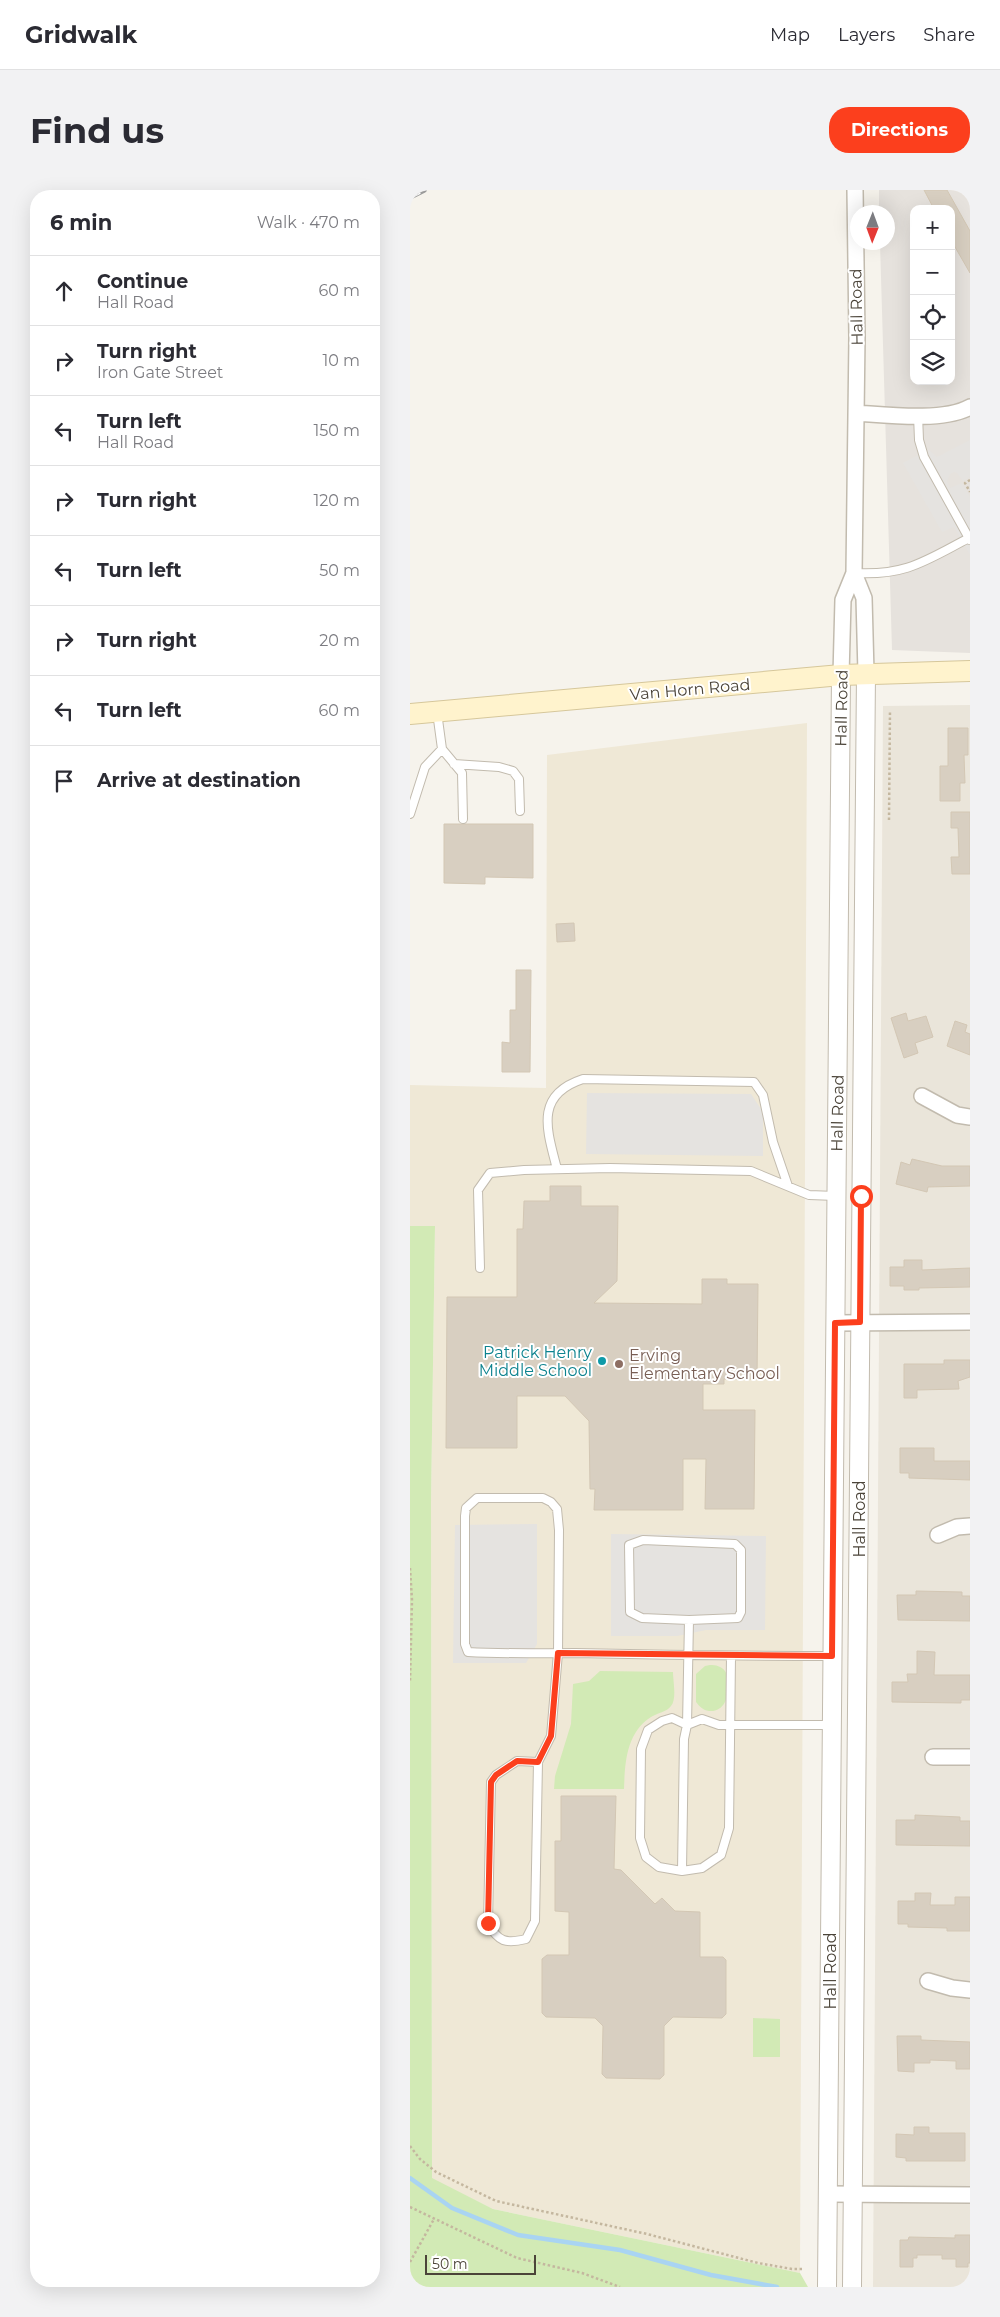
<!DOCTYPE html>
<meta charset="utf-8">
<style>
:root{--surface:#fff;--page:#f2f2f3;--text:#2b2b33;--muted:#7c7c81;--line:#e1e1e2;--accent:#fc3f1d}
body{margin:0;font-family:Montserrat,sans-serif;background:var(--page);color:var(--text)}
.controls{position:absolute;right:15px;top:15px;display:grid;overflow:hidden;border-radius:10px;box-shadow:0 5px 20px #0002}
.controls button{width:45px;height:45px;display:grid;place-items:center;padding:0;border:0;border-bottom:1px solid var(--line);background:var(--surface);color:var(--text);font:25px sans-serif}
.compass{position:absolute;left:440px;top:15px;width:45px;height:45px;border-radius:50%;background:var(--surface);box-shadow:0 5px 20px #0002;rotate:181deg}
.scale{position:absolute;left:15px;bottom:12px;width:111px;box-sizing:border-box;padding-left:5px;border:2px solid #4b4439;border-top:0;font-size:14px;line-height:18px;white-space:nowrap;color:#4b4439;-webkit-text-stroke:4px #fff;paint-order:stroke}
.stop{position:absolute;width:15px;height:15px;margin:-11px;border:4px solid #fc3f1d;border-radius:50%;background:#fff}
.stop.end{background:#fc3f1d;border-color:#fff;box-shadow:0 1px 5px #0008}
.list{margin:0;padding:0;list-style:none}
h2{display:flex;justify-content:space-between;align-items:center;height:65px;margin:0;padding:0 20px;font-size:21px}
h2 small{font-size:16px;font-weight:400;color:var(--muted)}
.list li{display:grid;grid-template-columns:32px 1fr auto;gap:15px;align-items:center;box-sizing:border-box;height:70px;padding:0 20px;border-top:1px solid var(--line)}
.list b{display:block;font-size:19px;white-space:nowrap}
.list p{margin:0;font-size:16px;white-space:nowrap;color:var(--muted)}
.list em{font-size:16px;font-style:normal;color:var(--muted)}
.icon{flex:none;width:28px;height:28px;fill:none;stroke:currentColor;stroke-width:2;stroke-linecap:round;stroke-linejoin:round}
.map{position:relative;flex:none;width:560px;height:2097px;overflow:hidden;border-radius:20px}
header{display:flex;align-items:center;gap:30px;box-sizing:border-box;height:70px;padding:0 25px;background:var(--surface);border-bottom:1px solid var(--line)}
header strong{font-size:24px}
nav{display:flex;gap:28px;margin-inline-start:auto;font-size:18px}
.intro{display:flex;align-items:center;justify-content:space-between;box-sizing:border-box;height:120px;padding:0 30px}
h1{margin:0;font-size:35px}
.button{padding:12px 22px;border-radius:20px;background:var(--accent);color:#fff;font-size:18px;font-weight:700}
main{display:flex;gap:30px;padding:0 30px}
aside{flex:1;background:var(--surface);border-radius:20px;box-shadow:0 5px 20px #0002}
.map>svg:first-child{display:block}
</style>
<header>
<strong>Gridwalk</strong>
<nav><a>Map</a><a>Layers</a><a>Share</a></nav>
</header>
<div class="intro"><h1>Find us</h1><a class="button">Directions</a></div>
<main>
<aside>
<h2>6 min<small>Walk · 470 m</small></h2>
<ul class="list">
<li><svg class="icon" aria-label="ahead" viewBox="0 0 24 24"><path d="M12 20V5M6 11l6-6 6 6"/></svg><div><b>Continue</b><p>Hall Road</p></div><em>60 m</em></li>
<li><svg class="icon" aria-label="right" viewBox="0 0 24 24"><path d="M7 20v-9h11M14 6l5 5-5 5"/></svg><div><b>Turn right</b><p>Iron Gate Street</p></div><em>10 m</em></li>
<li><svg class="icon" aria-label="left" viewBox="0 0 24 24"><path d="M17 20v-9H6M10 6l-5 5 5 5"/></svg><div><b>Turn left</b><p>Hall Road</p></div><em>150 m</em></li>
<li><svg class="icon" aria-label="right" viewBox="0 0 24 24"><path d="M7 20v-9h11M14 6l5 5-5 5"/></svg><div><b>Turn right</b></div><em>120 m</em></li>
<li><svg class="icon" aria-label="left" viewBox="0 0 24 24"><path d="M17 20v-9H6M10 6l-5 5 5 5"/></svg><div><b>Turn left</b></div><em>50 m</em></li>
<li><svg class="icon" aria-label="right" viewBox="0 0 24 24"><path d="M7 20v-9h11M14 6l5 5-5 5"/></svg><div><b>Turn right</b></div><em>20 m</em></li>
<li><svg class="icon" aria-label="left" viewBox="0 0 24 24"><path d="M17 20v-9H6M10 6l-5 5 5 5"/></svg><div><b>Turn left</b></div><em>60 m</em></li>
<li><svg class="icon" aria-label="arrive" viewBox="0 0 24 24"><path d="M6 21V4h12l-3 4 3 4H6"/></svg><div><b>Arrive at destination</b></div></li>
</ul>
</aside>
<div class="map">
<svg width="560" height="2097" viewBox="0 0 560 2097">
<rect width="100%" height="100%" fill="#f6f3ec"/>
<path fill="#eae5da" d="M 560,515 L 560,2097 L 463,2097 L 473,516 Z"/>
<path fill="#e6e2dd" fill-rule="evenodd" d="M 469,0 L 560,0 L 560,463 L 482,460 L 470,53 L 478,52 L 478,22 L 469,22 ZM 504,19 L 541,19 L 541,191 L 504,191 Z"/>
<path fill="#efe8d6" d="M 397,533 L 390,2083 L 83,2019 L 22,1989 L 21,1312 L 25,1037 L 0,1036 L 0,895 L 136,898 L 137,565 Z"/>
<path fill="#d2eab5" d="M 0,1036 L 25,1036 L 21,1312 L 22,1988 L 83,2019 L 390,2083 L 398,2097 L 0,2097 Z
M 300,1475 C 306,1475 311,1476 315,1481 C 322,1491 320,1523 299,1521 C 293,1520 290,1517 286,1512 L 286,1484 L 295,1476 Z
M 190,1481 L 263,1482 C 263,1491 267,1509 261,1516 C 257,1522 247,1523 241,1527 C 216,1543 215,1573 214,1599 L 144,1599 L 145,1586 L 161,1534 L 163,1494 L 179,1491 Z
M 343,1828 L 370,1829 L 370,1867 L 343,1867 Z"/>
<path fill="#e5e3e0" d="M 560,250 L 560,287 L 553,291 L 547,283 L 544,282 L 540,284 L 537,292 L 540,298 L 552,293 L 560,307 L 560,365 L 544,337 L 532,342 L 493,273 L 519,260 L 527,267 Z
M 177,903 L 341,904 L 353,922 L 353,966 L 176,964 Z
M 127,1334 L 127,1454 L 116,1473 L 43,1473 L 45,1335 Z
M 201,1344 L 356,1346 L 355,1440 L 296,1440 L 267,1446 L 201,1446 Z"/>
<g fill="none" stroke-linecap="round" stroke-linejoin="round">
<path stroke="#a9d4f2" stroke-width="4.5" d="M 0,1988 L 42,2018 L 108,2045 L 210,2060 L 301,2085 L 367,2097"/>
</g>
<path fill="#d8cfc1" stroke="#d3c7b4" d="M 514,0 L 537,0 L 560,41 L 560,83 L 541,50 L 541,19 L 524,19 Z
M 538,538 L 558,538 L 558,565 L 554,565 L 555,593 L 550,593 L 550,611 L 530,611 L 530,576 L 538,576 Z
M 541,622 L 560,622 L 560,684 L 542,684 L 541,667 L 549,667 L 548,638 L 541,638 Z
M 34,634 L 123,634 L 123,688 L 75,687 L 75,694 L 34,693 Z
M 164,733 L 165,751 L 147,752 L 146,734 Z
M 106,780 L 121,780 L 120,882 L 92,882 L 92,852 L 100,853 L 100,820 L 106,820 Z
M 496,823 L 498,831 L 516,826 L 523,847 L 505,853 L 508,863 L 494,868 L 481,828 Z
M 545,831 L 557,835 L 555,842 L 560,844 L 560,865 L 537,856 Z
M 502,969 L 532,976 L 560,976 L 560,996 L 518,997 L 517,1002 L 486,994 L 491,972 L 500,975 Z
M 140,996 L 171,996 L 171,1016 L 208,1016 L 207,1091 L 184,1113 L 292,1114 L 292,1089 L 317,1089 L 317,1094 L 348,1094 L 347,1189 L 314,1189 L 314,1194 L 293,1194 L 293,1220 L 345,1220 L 344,1319 L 295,1319 L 296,1269 L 273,1269 L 273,1320 L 184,1320 L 185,1299 L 180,1299 L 179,1231 L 155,1206 L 107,1206 L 107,1258 L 36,1258 L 37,1107 L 107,1107 L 107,1039 L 113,1039 L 114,1011 L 140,1011 Z
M 494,1070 L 512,1070 L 512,1080 L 560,1078 L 560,1097 L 509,1098 L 509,1100 L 494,1100 L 494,1096 L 480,1096 L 480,1077 L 494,1077 Z
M 534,1170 L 560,1170 L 560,1187 L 548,1191 L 549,1199 L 507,1200 L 507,1208 L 494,1208 L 494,1174 L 534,1174 Z
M 490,1258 L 524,1258 L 524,1271 L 560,1271 L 560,1290 L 499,1288 L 499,1283 L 490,1283 Z
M 506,1401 L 552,1402 L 552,1406 L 560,1406 L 560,1431 L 488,1430 L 487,1405 L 506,1405 Z
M 507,1461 L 525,1462 L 524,1485 L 560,1485 L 560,1510 L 551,1510 L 551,1513 L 482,1512 L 482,1492 L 498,1492 L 497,1484 L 507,1484 Z
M 151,1606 L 206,1606 L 204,1679 L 211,1680 L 245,1714 L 252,1708 L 265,1721 L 290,1722 L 290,1767 L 313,1767 L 316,1770 L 316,1824 L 312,1828 L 263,1827 L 254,1836 L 254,1885 L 250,1889 L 196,1888 L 192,1884 L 193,1836 L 185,1828 L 136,1827 L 132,1823 L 132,1769 L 137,1765 L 159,1765 L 159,1722 L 145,1721 L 145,1651 L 151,1651 Z
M 505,1625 L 550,1627 L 550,1631 L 560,1631 L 560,1656 L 486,1655 L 486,1630 L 505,1630 Z
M 505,1703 L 521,1703 L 520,1715 L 545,1715 L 545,1707 L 560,1707 L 560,1741 L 537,1741 L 537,1738 L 498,1737 L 498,1734 L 488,1734 L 488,1711 L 505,1711 Z
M 487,1846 L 511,1846 L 511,1850 L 560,1852 L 560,1879 L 546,1879 L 546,1871 L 520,1870 L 520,1873 L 504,1873 L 504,1882 L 488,1881 Z
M 504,1937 L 519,1937 L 519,1943 L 555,1943 L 555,1971 L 496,1971 L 496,1968 L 486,1967 L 486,1944 L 504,1945 Z
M 545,2045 L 560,2045 L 560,2073 L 558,2073 L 558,2077 L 546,2077 L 546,2069 L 532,2069 L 532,2065 L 507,2065 L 507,2068 L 503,2068 L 503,2077 L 490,2077 L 490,2050 L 498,2050 L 499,2047 L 545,2048 Z"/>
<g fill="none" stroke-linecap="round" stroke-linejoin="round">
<g stroke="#c2bbae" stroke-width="10">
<path id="service" d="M 508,225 L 509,250 L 514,267 L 560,350
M 444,383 C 496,386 515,371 559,348
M 32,559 L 52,583 L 53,629
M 44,574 L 89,577 L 103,581 L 109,589 L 110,621
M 0,624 L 15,577 L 32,559 L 27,522
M 147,979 C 137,940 124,905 173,889 L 344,892 L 353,905 L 363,952 L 378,996
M 70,1078 L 68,1000 L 80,983 L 114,980 L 200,978 L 341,981 L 399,1005 L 426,1006
M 321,1466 L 319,1638 L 311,1665 L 292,1678 L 272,1681 L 249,1677 L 236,1667 L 230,1648 L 231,1559 L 238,1540 L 252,1531 L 262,1528 L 277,1535 L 292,1529 L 309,1535 L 422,1535
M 128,1572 L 107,1571 L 86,1585 L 81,1592 L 78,1733 C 88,1752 96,1754 116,1749 L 125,1731 L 128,1572 L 141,1546 L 148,1463 L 149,1340 L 147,1319 L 141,1312 L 133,1308 L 67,1308 L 56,1318 L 55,1326 L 55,1454 L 58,1462 C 94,1464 129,1463 165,1463 C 251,1465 337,1466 423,1466
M 272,1681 L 274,1549 L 277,1535 L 279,1430 L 328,1428 L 331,1422 L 331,1360 L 325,1354 L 233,1350 L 219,1355 L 220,1422 L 232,1428 L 279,1430"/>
</g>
<g stroke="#c2bbae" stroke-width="18">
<path id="minor" d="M 447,223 C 477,225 533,232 560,217
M 444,383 L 454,408 L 456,483
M 431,485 L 433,410 L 444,383 L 447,147 L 445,0
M 512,906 L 547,925 L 560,927
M 425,1133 L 560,1132
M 528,1345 L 547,1337 L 560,1336
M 523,1567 L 560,1567
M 518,1791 L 542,1798 L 560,1800
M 418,2004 L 560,2005"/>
</g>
<g stroke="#c2bbae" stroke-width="20">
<path id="tertiary" d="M 417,2097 L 431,485
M 442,2097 L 456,483"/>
</g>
<g stroke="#d6c79b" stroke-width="22">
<path id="secondary" d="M 0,524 L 431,485 L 560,481"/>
</g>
<path stroke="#c4b79f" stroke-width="2.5" stroke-dasharray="2.5 2.5" stroke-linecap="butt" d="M 560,290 L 555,293 L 560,302
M 479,630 L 480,520
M 0,1378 L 2,1410 L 0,1492
M 0,1956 L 10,1969 L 26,1982 L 86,2011 L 237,2044 L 348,2073 L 382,2079 L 394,2079
M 0,2017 L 107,2068 L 172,2083 L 210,2097
M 0,2072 L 24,2029"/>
<use href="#service" stroke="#fff" stroke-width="8"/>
<use href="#minor" stroke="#fff" stroke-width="15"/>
<use href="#tertiary" stroke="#fff" stroke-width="18"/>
<use href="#secondary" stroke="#fff3cd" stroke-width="20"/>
<g stroke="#9a9a9a" stroke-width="5.5">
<path id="rail" d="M 0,7 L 14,0"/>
</g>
<use href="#rail" stroke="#fff" stroke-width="4" stroke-dasharray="11" stroke-linecap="butt"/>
</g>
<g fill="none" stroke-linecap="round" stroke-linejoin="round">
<path stroke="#fc3f1d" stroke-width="6" d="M 78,1733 L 81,1592 L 86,1585 L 107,1571 L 128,1572 L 141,1546 L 148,1463 L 422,1466 L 425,1133 L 450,1132 L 451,1006"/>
</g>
<circle fill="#0f9aa8" stroke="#fff" stroke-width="2" cx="192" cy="1171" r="5"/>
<circle fill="#8d6e63" stroke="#fff" stroke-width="2" cx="209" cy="1174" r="5"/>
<g text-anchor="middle" stroke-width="4" stroke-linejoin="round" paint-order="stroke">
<g font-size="16" fill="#4b4439" stroke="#fff">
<text transform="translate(446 117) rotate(-91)" y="6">Hall Road</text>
<text transform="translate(280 499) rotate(-5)" y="6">Van Horn Road</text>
<text transform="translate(431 518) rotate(-89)" y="6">Hall Road</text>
<text transform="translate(427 923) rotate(-89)" y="6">Hall Road</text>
<text transform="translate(449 1329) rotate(-90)" y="6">Hall Road</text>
<text transform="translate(420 1781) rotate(-90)" y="6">Hall Road</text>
</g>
<g font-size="16" fill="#0d838f" stroke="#fff" text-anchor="end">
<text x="182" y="1168">Patrick Henry<tspan x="182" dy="18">Middle School</tspan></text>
</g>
<g font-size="16" fill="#785e54" stroke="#fff" text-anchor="start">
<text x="219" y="1171">Erving<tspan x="219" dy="18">Elementary School</tspan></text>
</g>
</g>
</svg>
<div class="controls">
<button>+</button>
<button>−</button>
<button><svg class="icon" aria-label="locate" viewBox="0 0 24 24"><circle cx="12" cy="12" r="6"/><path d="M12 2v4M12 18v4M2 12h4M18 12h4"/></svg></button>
<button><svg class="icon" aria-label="layers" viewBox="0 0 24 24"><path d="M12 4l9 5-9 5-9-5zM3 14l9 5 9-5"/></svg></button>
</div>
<svg class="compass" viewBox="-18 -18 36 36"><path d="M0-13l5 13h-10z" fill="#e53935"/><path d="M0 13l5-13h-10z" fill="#7c7c81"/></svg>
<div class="scale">50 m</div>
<div class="stop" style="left:451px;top:1006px"></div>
<div class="stop end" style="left:78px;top:1733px"></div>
</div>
</main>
